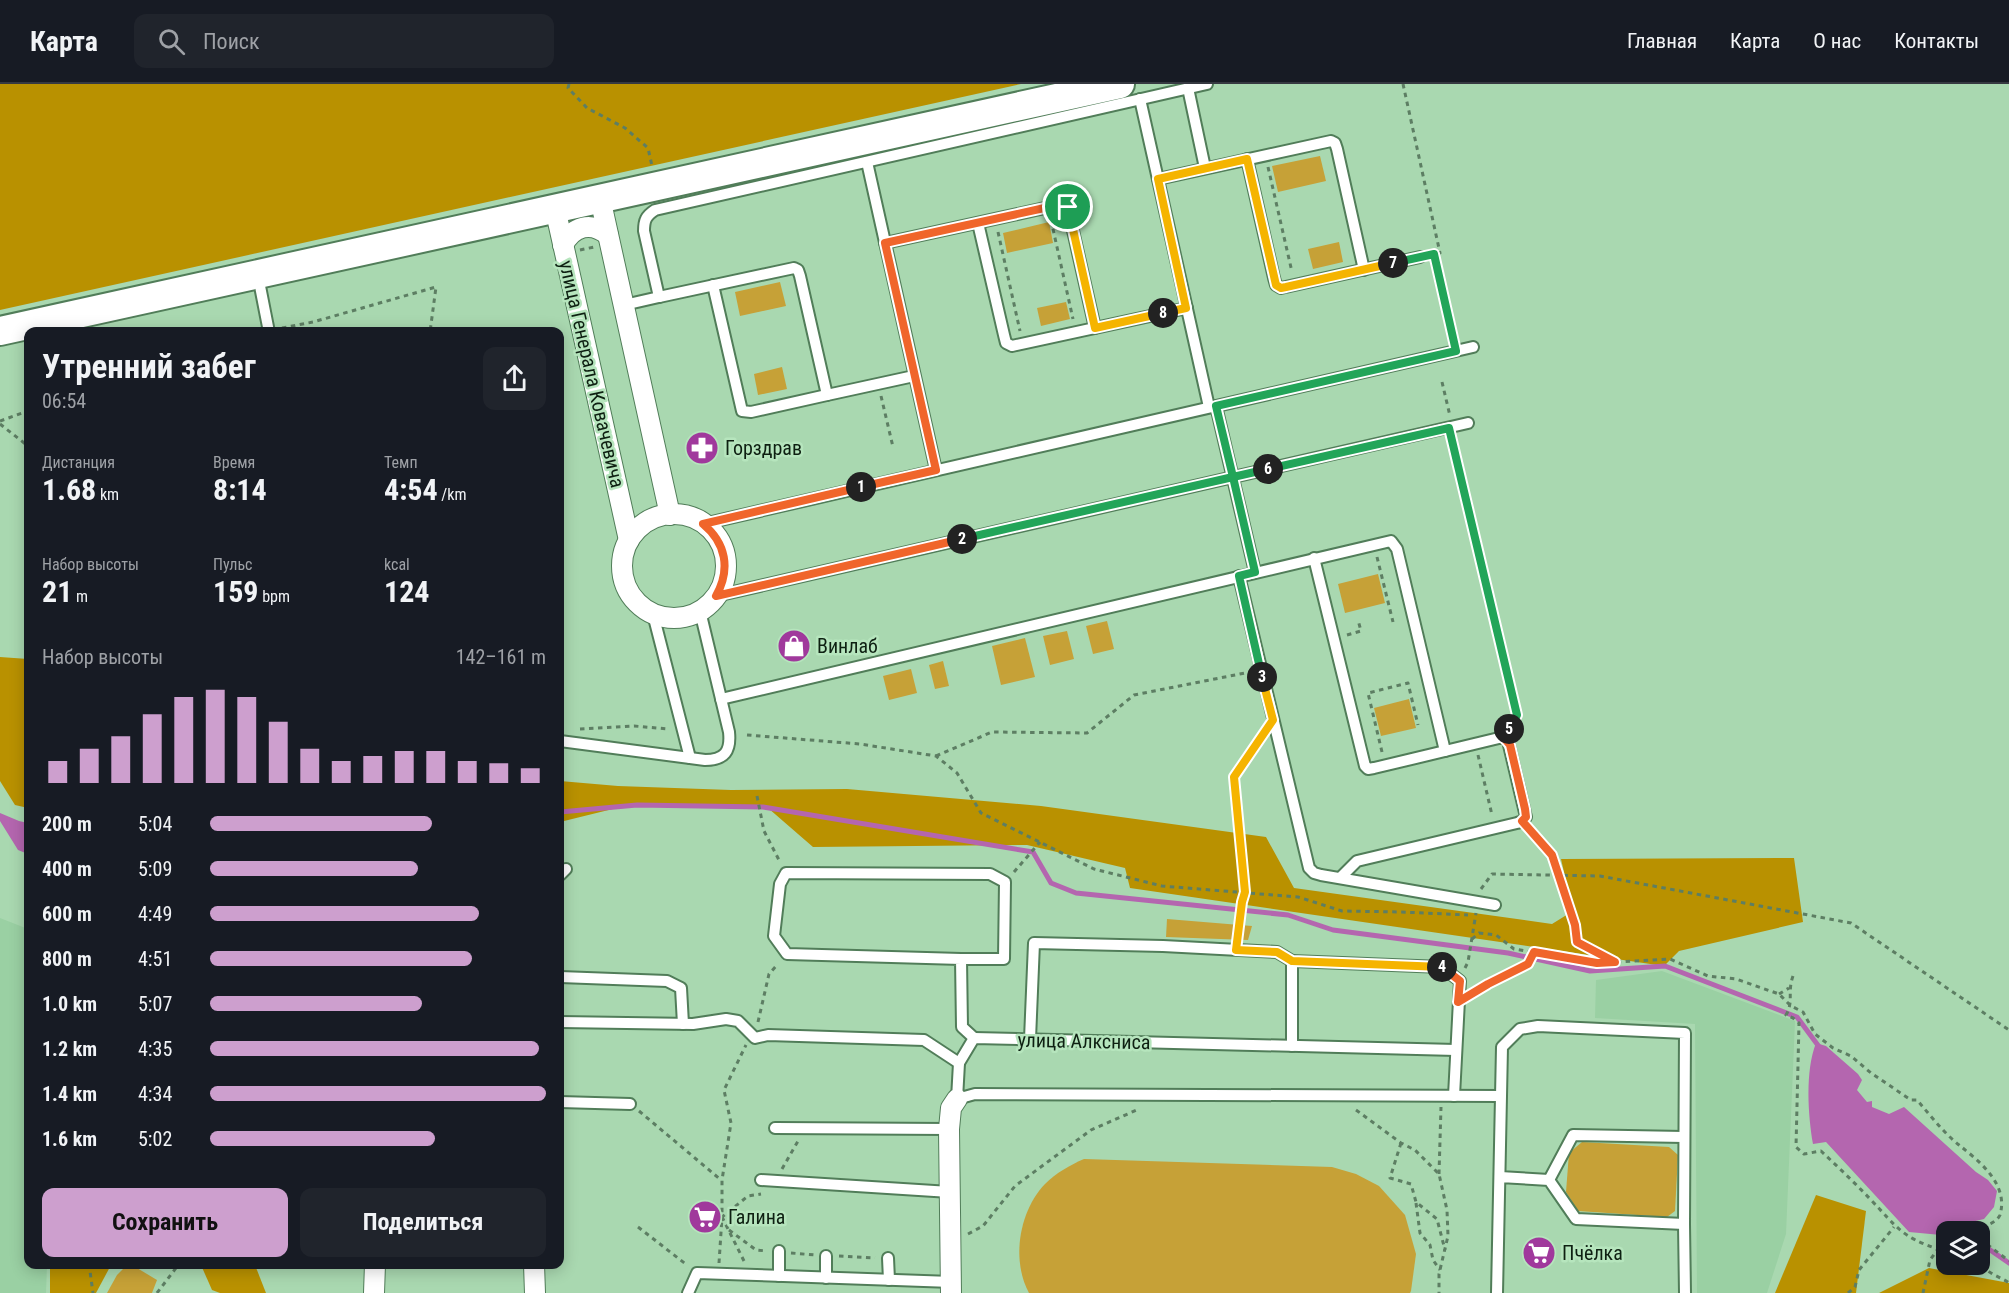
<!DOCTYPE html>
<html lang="ru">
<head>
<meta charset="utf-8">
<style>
  :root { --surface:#171b24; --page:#20242c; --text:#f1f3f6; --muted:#9ea1a6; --line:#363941; --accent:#cd9fce }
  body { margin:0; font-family:"Roboto Condensed",sans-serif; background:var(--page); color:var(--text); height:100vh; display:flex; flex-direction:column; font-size:22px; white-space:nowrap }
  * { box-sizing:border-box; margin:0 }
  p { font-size:20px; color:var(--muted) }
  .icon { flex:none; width:33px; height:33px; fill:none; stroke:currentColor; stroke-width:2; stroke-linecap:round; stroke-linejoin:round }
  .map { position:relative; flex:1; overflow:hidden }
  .sheet { position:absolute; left:24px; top:243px; width:540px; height:942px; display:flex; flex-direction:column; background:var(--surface); border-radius:12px; box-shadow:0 3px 15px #0003 }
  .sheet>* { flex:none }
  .fabs { position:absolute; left:1936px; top:1137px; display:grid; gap:12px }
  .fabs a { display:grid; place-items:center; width:54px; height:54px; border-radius:12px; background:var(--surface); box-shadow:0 3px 15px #0003; font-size:30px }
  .pin { position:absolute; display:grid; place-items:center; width:51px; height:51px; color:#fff; margin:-26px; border:3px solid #fff; border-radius:50%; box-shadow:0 2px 6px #0007 }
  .km { position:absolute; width:30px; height:30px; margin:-15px; border-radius:50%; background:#222; color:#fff; font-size:16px; line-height:30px; text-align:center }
  .round { display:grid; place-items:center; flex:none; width:63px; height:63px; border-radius:12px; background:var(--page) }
  .summary { display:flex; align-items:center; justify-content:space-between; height:102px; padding:0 18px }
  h1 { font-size:33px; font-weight:700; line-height:45px }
  .metrics { display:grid; grid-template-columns:repeat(3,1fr); gap:9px; height:102px; padding:6px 18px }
  .metrics div { display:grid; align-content:center }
  .metrics b { font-size:30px; font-weight:700 }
  .metrics small { font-size:16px; font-weight:400 }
  .metrics p { font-size:16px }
  .chart { height:168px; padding:12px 18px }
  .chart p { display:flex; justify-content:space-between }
  .chart svg { width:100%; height:108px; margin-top:6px; stroke:var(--accent); stroke-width:6 }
  .cta { display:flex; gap:12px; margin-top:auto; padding:12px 18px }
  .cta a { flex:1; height:69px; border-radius:12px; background:var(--accent); color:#111; font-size:24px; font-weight:700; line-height:69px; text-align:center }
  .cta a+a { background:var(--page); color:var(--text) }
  ul { padding:0 18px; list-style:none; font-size:20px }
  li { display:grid; grid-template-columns:96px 72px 1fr; align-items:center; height:45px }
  li i { height:15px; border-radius:8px; background:var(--accent) }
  header { display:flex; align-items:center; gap:36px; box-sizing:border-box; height:84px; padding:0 30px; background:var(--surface); border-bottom:2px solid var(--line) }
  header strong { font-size:28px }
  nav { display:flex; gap:33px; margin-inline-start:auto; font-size:21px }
  .search { width:420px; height:54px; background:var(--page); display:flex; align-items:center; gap:15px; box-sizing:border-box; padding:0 21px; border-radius:12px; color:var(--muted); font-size:22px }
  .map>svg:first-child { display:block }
  .built { fill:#9ad0a3 }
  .green { fill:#c6a137 }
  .forest { fill:#b99100 }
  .water { fill:#b466af }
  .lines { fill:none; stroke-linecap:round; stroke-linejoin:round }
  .stream { stroke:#b466af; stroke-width:5 }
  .lane-casing { stroke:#517d59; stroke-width:14 }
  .street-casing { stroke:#517d59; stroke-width:22 }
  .secondary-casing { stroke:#517d59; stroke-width:32 }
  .path { stroke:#5d7e63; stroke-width:3; stroke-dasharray:4.5 4.5; stroke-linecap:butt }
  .lane { stroke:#fff; stroke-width:10 }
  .street { stroke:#fff; stroke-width:20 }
  .secondary { stroke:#fff; stroke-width:28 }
  .split-1-casing { stroke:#fff; stroke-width:12 }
  .split-2-casing { stroke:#fff; stroke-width:12 }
  .split-3-casing { stroke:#fff; stroke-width:12 }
  .split-4-casing { stroke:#fff; stroke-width:12 }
  .split-5-casing { stroke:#fff; stroke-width:12 }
  .split-6-casing { stroke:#fff; stroke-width:12 }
  .split-7-casing { stroke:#fff; stroke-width:12 }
  .split-8-casing { stroke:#fff; stroke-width:12 }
  .split-9-casing { stroke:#fff; stroke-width:12 }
  .split-1 { stroke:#f0652b; stroke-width:8 }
  .split-2 { stroke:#f0652b; stroke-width:8 }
  .split-3 { stroke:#22a559; stroke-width:8 }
  .split-4 { stroke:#f5b400; stroke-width:8 }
  .split-5 { stroke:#f0652b; stroke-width:8 }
  .split-6 { stroke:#22a559; stroke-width:8 }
  .split-7 { stroke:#22a559; stroke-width:8 }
  .split-8 { stroke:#f5b400; stroke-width:8 }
  .split-9 { stroke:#f5b400; stroke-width:8 }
  .labels { text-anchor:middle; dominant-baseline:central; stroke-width:5; stroke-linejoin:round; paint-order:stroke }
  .street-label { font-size:20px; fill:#0e2012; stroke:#b6e5bd }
  .poi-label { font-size:20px; fill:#0e2012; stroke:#b6e5bd; text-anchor:start }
</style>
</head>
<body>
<header>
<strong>Карта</strong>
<div class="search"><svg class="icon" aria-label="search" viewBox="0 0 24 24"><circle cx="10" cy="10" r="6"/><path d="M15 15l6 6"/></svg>Поиск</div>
<nav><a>Главная</a><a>Карта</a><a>О нас</a><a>Контакты</a></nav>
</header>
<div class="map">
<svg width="2009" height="1209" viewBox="0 0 2009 1209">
  <rect width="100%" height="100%" fill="#a9d8b0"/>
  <g class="built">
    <polygon points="0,834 28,845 28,1180 47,1181 46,1209 0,1209"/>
    <polygon points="1662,887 1795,937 1786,1150 1767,1209 1697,1209 1695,940 1595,934 1596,896"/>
  </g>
  <g class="green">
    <polygon points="1320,72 1326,97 1278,108 1272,82"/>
    <polygon points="1049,138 1053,159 1007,169 1003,149"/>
    <polygon points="1339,158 1343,178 1313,185 1308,165"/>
    <polygon points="780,198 786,222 740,232 735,208"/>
    <polygon points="1066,218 1070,235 1041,242 1037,224"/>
    <polygon points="782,283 787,305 758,311 754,290"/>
    <polygon points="1378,490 1385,519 1345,529 1338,500"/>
    <polygon points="1107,537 1114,565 1093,570 1086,542"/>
    <polygon points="1067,547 1074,575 1050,581 1043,552"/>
    <polygon points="1025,554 1035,593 1001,601 992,562"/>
    <polygon points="943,577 949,602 935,605 929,581"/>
    <polygon points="911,585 917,609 889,616 883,592"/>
    <polygon points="1409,615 1416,644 1381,652 1374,624"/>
    <polygon points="1167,835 1252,842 1248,856 1166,853"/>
    <polygon points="1582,1058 1669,1063 1678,1071 1675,1127 1667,1133 1578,1127 1566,1108 1569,1069"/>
    <path d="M1084 1075 1332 1083 1356 1090 1379 1102 1405 1131 1416 1170 1411 1207 1410 1209H1029C1011 1176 1019 1127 1045 1100 1056 1089 1070 1081 1084 1075Z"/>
    <polygon points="127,1181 132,1181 157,1196 152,1209 107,1209 117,1191"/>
  </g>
  <g class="forest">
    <polygon points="0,0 1021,0 0,226"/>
    <polygon points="0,573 28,575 28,724 15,721 0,697"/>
    <polygon points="560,697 618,702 731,706 847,705 1041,722 1266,753 1294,804 1552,840 1573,827 1561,775 1794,774 1803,838 1679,867 1664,882 1130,804 1125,784 1027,761 813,763 768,724 637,719 560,738"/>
    <polygon points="1816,1111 1866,1127 1856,1209 1775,1209"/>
    <polygon points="50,1181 50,1180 111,1181 96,1209 50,1209"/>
    <polygon points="201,1181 255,1181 266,1209 220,1209 212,1206"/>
    <polygon points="1929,1184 2009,1199 2009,1209 1879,1209"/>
  </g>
  <g class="water">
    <polygon points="0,729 19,737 28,739 28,770 18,766 0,737"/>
    <path d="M1816 959 1826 962 1858 990 1862 996 1857 1006 1867 1018 1872 1017V1023L1889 1030 1904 1023 1976 1088 1988 1096 1997 1107 1994 1123 1984 1135 1954 1142 1941 1151 1909 1148 1826 1058 1813 1060C1808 1031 1805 987 1816 959Z"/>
  </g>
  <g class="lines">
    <g class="stream">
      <polyline points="560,728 637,721 763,723 1033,768 1051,799 1076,809 1288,831 1333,846 1508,869 1590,887 1665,882 1797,933 1820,964"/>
      <polyline points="1950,1137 1963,1148"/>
      <polyline points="1980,1159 2009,1179"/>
    </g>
    <g class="lane-casing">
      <g id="lane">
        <polyline points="1188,4 1205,84"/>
        <polyline points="1140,15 1209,323"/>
        <polyline points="1247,75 1274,194 1276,201 1281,204 1420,173"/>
        <polyline points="867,78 936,386"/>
        <polyline points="1158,95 1331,57 1335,59 1337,65 1364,186"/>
        <polyline points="978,139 1004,251 1006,259 1012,262 1187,224"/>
        <polyline points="885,159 1063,120 1068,123 1069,129 1095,244"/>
        <polyline points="258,192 269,248"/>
        <polyline points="713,201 742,327 751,328 827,311"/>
        <polyline points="659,213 794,184 798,186 800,192 827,311 914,292"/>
        <path d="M624 221 659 213 644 147C644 136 646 132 655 126L1207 0"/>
        <polyline points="1216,322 1255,488"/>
        <polyline points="703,440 1473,263"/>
        <polyline points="1314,474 1365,682 1368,685 1374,684 1445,667"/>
        <polyline points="1239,492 1309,784 1314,789 1321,791 1495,821"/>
        <polyline points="716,512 1468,339"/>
        <polyline points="653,530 690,674"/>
        <polyline points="721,615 1391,457 1397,465 1445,667 1499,654 1504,654 1508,657 1526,733 1523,737 1517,739 1357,777 1340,794"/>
        <path d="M560 657 705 676C725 676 731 667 729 648L700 527"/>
        <polyline points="560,791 566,785"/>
        <polyline points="961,875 1004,875 1005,798 990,790 786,789 780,800 774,852 787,870 961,875 962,943 974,954"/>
        <polyline points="1292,877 1442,883 1460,897 1454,1012"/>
        <polyline points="560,893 667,897 681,904 683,940"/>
        <polyline points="560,938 693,940 726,935 738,937 755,954 768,951 924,956 959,979"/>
        <polyline points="1030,955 1034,859 1163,862 1277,868 1292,877 1292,962"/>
        <polyline points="1456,966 974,954 959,979 957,1015 975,1010 1500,1012"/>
        <polyline points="560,1018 630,1020"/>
        <polyline points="775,1044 949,1045"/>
        <polyline points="761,1096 950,1108"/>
        <polyline points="1549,1096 1573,1051 1684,1053"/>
        <polyline points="1684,1140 1685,1209"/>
        <polyline points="888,1174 889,1196"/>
        <polyline points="779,1192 779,1167"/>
        <polyline points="826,1194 826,1172"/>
        <polyline points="688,1209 697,1189 952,1198"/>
        <polyline points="1497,1209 1502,963 1520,945 1538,942 1685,949 1684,1140 1576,1135 1549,1096 1500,1093"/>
      </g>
    </g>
    <g class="street-casing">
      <g id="street">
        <polyline points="600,114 670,431"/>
        <polyline points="555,124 629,456"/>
        <path d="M563 161C573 142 591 137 608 151"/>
        <circle cx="674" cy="482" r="52"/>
        <polyline points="534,1180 535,1209"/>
        <polyline points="374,1209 375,1180"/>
        <polyline points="951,1209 949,1045 951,1024 957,1015"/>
      </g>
    </g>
    <g class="secondary-casing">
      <polyline id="secondary" points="0,247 1120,0"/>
    </g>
    <g class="path">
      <polyline points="569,0 568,4 587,24 625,44 648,64 652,82"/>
      <polyline points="1403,0 1440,169 1431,171"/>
      <polyline points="1268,83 1292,188"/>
      <polyline points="1051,136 1073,235"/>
      <polyline points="998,148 1020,247"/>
      <polyline points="580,166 594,163"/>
      <polyline points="1434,172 1453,256"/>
      <polyline points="282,244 313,238 436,203 430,248"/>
      <polyline points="1442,298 1450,332"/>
      <polyline points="881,312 893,363"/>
      <polyline points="0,337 28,327"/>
      <polyline points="0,340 28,362"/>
      <polyline points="1452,357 1517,631 1510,644"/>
      <polyline points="1377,473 1393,538"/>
      <polyline points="1347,551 1361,547 1358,536"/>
      <polyline points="580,645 634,642 669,645"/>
      <polyline points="747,651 860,660 936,672 957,689 981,729 1094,785 1162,802 1298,813 1342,827 1401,828 1468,831"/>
      <polyline points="1382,668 1368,609 1408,599 1418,641"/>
      <polyline points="1478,671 1492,731"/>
      <polyline points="936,672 992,648 1087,649 1134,611 1250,588"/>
      <polyline points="757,712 764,747 780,778"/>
      <polyline points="1530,745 1552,771 1575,841 1577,858 1615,878"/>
      <polyline points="1014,788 1040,758"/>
      <polyline points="1481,805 1492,790 1600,792 1851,839 2009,946"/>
      <polyline points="1237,855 1245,808 1234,693 1263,650"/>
      <path d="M1472 855 1479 849 1496 851 1514 865 1597 879 1670 875 1708 892 1736 895 1779 910 1791 922 1803 928 1815 950 1833 964 1851 972 1871 989 1911 1016H1917C1930 1031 1943 1048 1959 1061 1979 1077 2009 1100 2000 1131 1996 1140 1981 1143 1972 1148"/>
      <polyline points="1465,884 1468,878 1476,829"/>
      <path d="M1793 892C1787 909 1794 917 1786 931L1793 934 1799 939 1796 1063 1804 1070 1821 1067C1838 1083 1855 1099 1871 1116 1897 1143 1901 1153 1938 1165L1930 1176 1923 1209"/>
      <polyline points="1473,909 1528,880 1534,868"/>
      <polyline points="1779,910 1789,904"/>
      <polyline points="758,938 769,890 778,880"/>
      <polyline points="1356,1026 1401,1059 1415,1066 1439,1090 1447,1126 1448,1152 1439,1190 1439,1209"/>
      <polyline points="639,1027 721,1096"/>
      <polyline points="1401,1059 1390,1094 1411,1100 1416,1118 1437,1135 1445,1166"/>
      <polyline points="782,1085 798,1057"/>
      <polyline points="1439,1090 1441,1023"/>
      <polyline points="1416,1119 1420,1149 1430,1161 1433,1176 1440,1186"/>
      <polyline points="638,1143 687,1181"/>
      <polyline points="729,1146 756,1166 767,1167"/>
      <polyline points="968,1150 983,1142 1015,1102 1091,1046 1139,1025"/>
      <polyline points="1980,1155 2009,1177"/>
      <polyline points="1938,1165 1947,1163"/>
      <polyline points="791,1169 815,1171"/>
      <polyline points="839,1172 875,1174"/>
      <polyline points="744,1177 722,1133 722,1096 731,1039 724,1006 746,961"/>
      <polyline points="719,1179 722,1133 748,1112 761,1110"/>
      <polyline points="89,1180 93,1209"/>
      <path d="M1973 1180 1980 1185H1986C1993 1192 2001 1193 2009 1199"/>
      <polyline points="157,1209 179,1180"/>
      <polyline points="1848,1209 1855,1203 1859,1186 1894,1143"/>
    </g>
    <use href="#lane" class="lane"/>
    <use href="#street" class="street"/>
    <use href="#secondary" class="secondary"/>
  </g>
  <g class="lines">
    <g class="split-1-casing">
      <polyline id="split-1" points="861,403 936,386 885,159 1058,121 1064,120 1068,123"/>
    </g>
    <g class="split-2-casing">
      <path id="split-2" d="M861 403 703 440C726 459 731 485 716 512L962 455"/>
    </g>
    <g class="split-3-casing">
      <polyline id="split-3" points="962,455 1233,393 1255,488 1239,492 1262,593"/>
    </g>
    <g class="split-4-casing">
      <polyline id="split-4" points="1262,593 1273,636 1234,693 1245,808 1242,818 1236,866 1277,868 1292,877 1442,883"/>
    </g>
    <g class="split-5-casing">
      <polyline id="split-5" points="1442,883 1460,897 1458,918 1488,900 1528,880 1534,868 1597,879 1615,878 1577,858 1575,841 1552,771 1522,737 1526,733 1525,725 1510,661 1504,654 1509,645"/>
    </g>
    <g class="split-6-casing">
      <polyline id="split-6" points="1268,385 1449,344 1517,631 1509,645"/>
    </g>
    <g class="split-7-casing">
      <polyline id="split-7" points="1268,385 1233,393 1216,322 1456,267 1434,170 1393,179"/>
    </g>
    <g class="split-8-casing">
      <polyline id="split-8" points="1163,229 1186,224 1158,95 1247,75 1276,201 1281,204 1286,203 1393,179"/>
    </g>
    <g class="split-9-casing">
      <polyline id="split-9" points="1068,123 1095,244 1163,229"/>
    </g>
    <use href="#split-1" class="split-1"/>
    <use href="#split-2" class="split-2"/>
    <use href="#split-3" class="split-3"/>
    <use href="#split-4" class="split-4"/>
    <use href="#split-5" class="split-5"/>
    <use href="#split-6" class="split-6"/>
    <use href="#split-7" class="split-7"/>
    <use href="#split-8" class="split-8"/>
    <use href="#split-9" class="split-9"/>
  </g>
  <defs>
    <g id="pharmacy-disc" transform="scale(1.725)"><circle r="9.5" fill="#a0399c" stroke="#b6e5bd"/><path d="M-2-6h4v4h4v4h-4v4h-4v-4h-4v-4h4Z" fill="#fff"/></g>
    <g id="shop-disc" transform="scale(1.725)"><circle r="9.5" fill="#a0399c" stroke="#b6e5bd"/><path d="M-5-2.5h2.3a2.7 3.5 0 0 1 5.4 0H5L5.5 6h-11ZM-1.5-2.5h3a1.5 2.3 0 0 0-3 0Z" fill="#fff"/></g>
    <g id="supermarket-disc" transform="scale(1.725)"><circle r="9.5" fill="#a0399c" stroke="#b6e5bd"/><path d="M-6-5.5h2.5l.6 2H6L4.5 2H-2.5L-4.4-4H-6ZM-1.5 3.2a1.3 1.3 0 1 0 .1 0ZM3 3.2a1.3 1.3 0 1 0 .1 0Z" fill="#fff"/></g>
  </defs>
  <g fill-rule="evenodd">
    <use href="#pharmacy-disc" x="702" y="364"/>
    <use href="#shop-disc" x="794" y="562"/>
    <use href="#supermarket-disc" x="705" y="1133"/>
    <use href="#supermarket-disc" x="1539" y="1169"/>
  </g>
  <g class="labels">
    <g class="street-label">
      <text transform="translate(592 290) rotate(77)">улица Генерала Ковачевича</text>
      <text transform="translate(1084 957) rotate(1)">улица Алксниса</text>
    </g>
    <g class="poi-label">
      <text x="725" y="364">Горздрав</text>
      <text x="817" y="562">Винлаб</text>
      <text x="728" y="1133">Галина</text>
      <text x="1562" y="1169">Пчёлка</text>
    </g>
  </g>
</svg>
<div class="fabs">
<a><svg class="icon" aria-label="layers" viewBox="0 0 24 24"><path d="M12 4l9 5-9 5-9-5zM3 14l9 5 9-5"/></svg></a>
</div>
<div class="pin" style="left:1068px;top:123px;background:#1e9e55"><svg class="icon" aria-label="arrive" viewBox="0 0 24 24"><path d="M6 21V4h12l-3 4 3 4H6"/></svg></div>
<b class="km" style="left:861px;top:403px">1</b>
<b class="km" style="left:962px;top:455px">2</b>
<b class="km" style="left:1262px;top:593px">3</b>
<b class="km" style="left:1442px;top:883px">4</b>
<b class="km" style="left:1509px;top:645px">5</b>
<b class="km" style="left:1268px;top:385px">6</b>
<b class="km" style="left:1393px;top:179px">7</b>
<b class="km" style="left:1163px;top:229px">8</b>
<section class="sheet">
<div class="summary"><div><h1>Утренний забег</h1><p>06:54</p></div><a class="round"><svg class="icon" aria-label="share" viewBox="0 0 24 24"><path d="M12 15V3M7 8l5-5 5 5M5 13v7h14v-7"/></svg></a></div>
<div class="metrics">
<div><p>Дистанция</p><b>1.68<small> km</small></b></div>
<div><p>Время</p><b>8:14</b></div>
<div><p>Темп</p><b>4:54<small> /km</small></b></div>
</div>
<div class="metrics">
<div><p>Набор высоты</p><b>21<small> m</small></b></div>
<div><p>Пульс</p><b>159<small> bpm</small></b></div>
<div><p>kcal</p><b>124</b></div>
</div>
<div class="chart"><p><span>Набор высоты</span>142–161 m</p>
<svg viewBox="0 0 160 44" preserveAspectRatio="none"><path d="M5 44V35M15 44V30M25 44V25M35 44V16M45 44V9M55 44V6M65 44V9M75 44V19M85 44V30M95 44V35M105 44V33M115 44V31M125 44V31M135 44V35M145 44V36M155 44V38"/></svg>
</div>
<ul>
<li><b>200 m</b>5:04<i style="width:66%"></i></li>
<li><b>400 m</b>5:09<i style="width:62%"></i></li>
<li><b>600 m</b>4:49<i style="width:80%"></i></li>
<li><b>800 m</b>4:51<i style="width:78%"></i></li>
<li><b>1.0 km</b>5:07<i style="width:63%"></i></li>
<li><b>1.2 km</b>4:35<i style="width:98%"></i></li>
<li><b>1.4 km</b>4:34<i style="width:100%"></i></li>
<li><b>1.6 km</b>5:02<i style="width:67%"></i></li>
</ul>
<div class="cta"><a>Сохранить</a><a>Поделиться</a></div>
</section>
</div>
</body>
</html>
